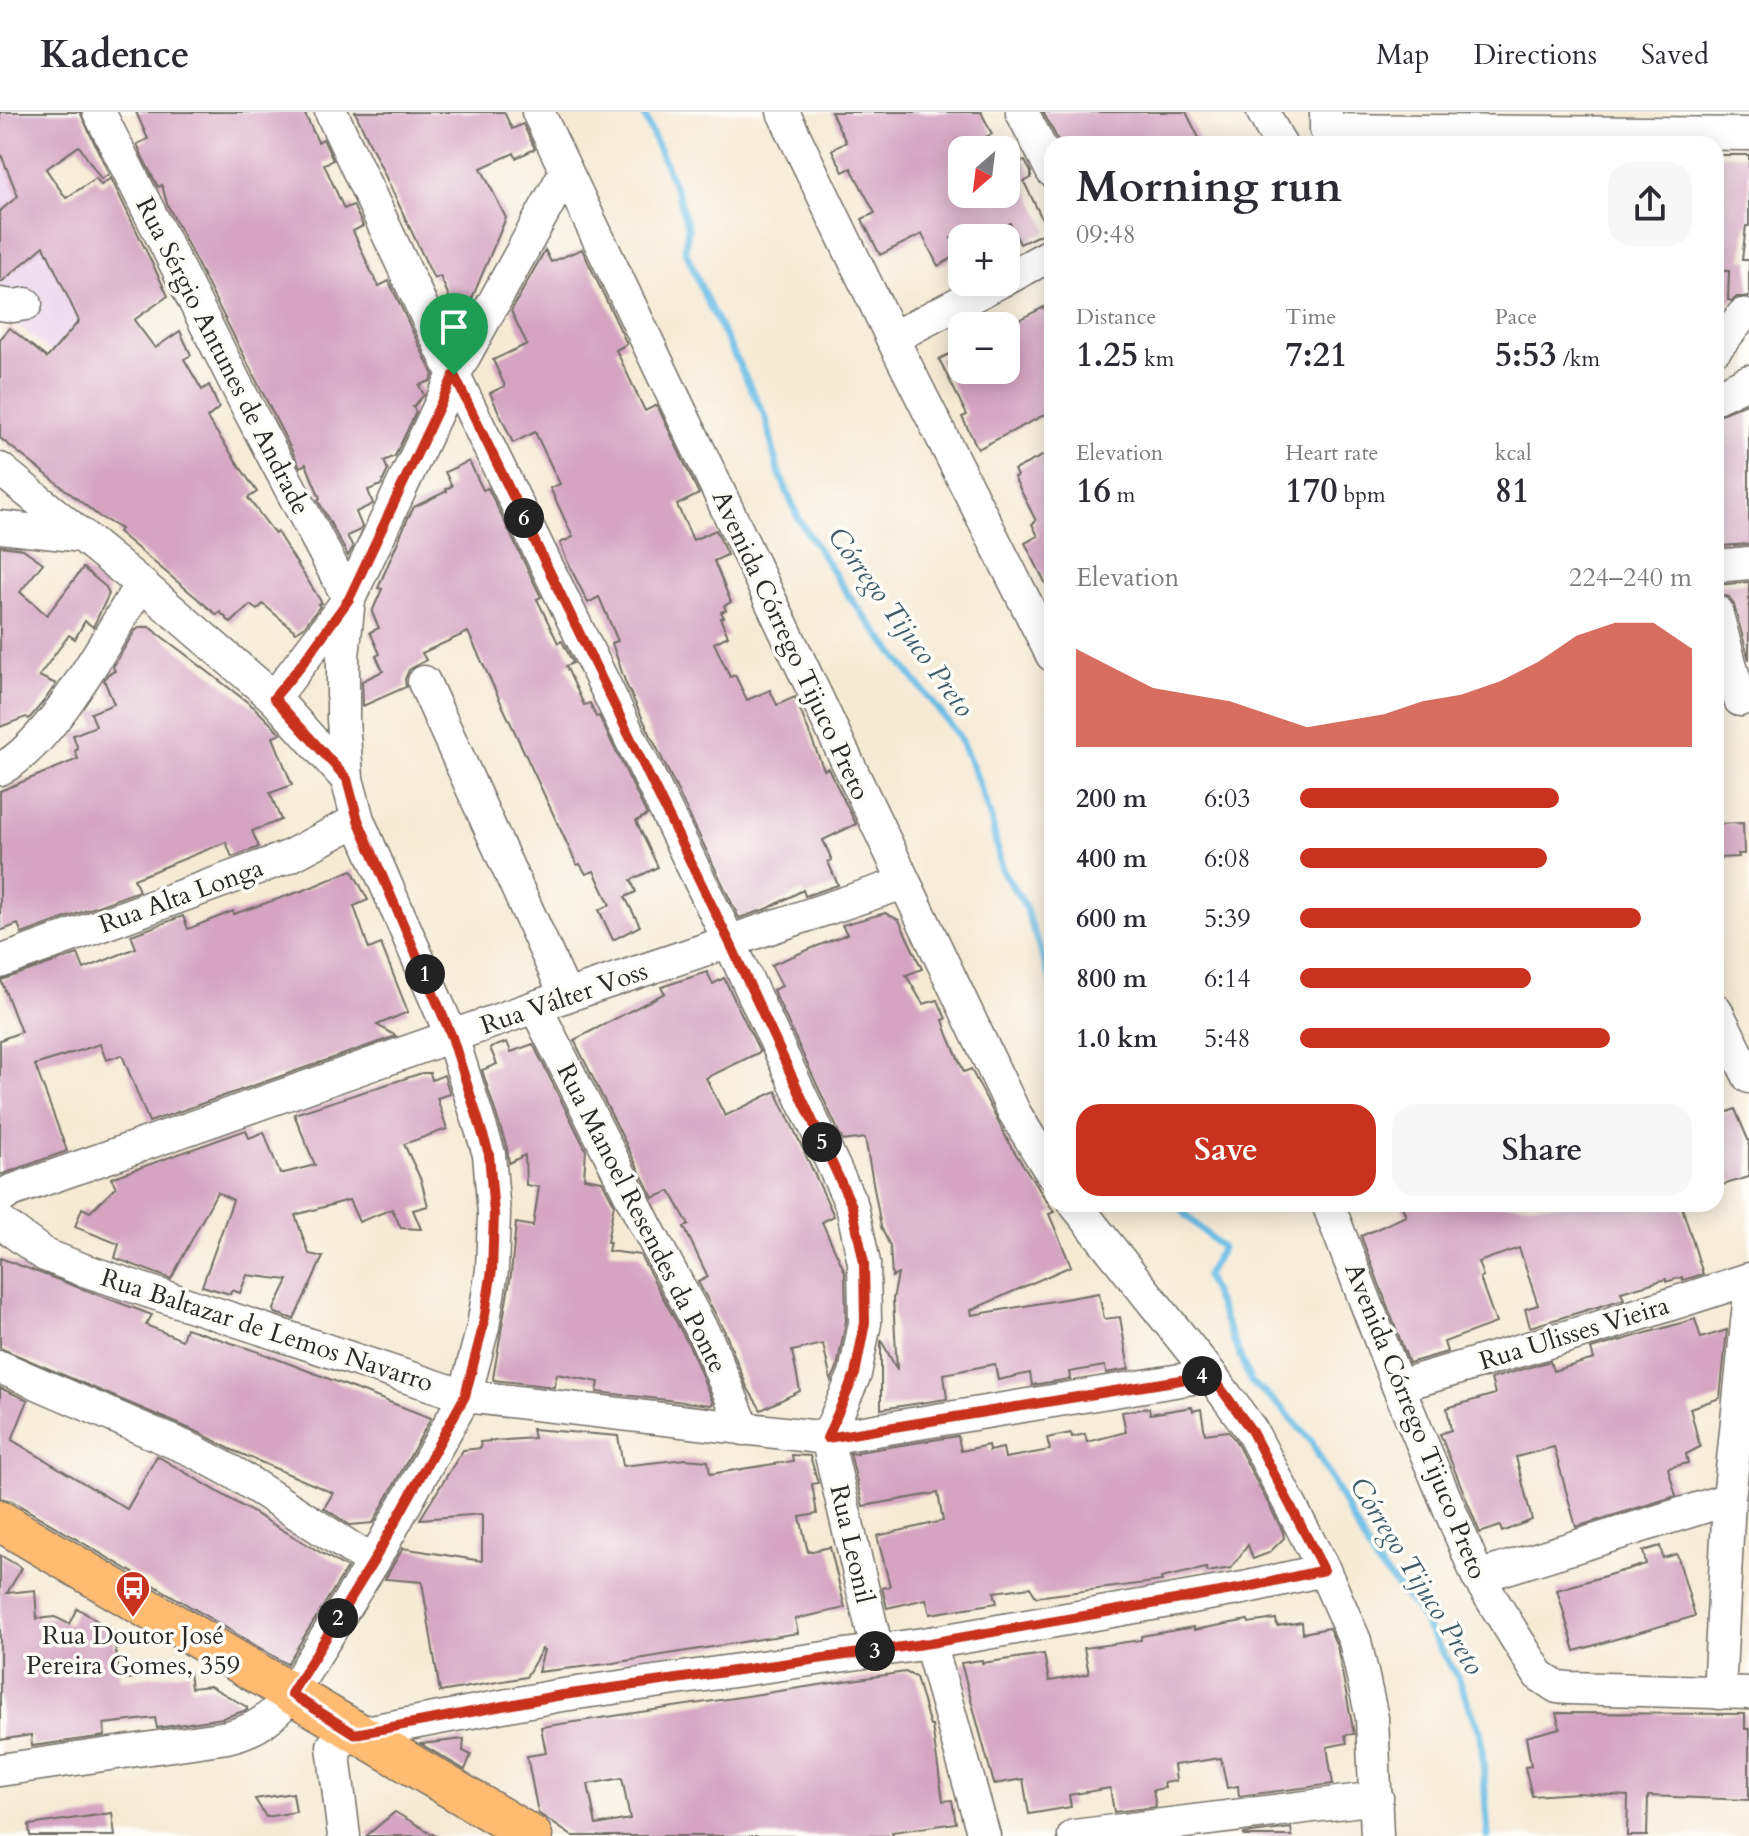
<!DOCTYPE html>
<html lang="en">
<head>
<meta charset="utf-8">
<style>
  :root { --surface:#fff; --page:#f7f7f7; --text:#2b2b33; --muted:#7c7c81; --line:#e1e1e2; --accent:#c8321e }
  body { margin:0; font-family:Cardo,serif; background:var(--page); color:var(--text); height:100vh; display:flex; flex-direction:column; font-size:30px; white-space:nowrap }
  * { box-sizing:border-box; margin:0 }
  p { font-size:26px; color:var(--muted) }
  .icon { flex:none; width:44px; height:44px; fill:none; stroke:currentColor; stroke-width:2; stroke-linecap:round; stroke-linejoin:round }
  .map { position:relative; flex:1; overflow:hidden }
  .drawer { position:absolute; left:1044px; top:24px; width:680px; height:1076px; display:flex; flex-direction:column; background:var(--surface); border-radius:24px; box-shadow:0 4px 20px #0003 }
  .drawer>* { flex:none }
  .needle { width:52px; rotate:208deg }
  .fabs { position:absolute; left:948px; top:24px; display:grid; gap:16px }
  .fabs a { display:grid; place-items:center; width:72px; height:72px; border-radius:16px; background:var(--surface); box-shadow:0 4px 20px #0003; font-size:40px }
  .pin { position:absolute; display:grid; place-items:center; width:68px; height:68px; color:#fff; margin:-82px -34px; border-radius:50% 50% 50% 0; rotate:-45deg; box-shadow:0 0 8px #0007 }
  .pin .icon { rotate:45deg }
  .km { position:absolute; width:40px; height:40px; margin:-20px; border-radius:50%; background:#222; color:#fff; font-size:22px; line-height:40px; text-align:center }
  .round { display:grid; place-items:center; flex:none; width:84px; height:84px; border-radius:24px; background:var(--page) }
  .head { display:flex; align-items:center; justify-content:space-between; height:136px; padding:0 32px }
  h1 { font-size:44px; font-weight:700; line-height:60px }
  .stats { display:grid; grid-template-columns:repeat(3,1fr); gap:12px; height:136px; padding:8px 32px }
  .stats div { display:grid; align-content:center }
  .stats b { font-size:34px; font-weight:700 }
  .stats small { font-size:22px; font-weight:400 }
  .stats p { font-size:22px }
  .chart { height:224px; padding:16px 32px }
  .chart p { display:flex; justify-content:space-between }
  .chart svg { width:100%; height:144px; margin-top:8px; fill:var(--accent); opacity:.7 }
  .action { display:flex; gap:16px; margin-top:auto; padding:16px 32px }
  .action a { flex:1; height:92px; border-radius:24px; background:var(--accent); color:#fff; font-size:32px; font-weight:700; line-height:92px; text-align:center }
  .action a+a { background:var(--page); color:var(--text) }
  ul { padding:0 32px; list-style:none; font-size:26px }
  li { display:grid; grid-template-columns:128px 96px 1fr; align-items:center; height:60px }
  li i { height:20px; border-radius:10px; background:var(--accent) }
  header { display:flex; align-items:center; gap:48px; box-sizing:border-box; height:112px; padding:0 40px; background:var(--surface); border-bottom:2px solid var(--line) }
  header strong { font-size:38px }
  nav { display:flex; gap:44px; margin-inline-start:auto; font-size:28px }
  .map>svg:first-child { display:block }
  .built { fill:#ead1ec }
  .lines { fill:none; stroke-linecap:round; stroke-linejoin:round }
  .stream { stroke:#6abde6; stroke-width:7 }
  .building { fill:#d4a4c1; fill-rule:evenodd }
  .minor-casing { stroke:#726e66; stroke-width:35 }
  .major-casing { stroke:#726e66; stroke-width:43 }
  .minor { stroke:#fff; stroke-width:32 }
  .major { stroke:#febb71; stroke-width:40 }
  .route-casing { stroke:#fff; stroke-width:16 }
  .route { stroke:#c8321e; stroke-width:10 }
  .labels { text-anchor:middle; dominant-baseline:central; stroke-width:7; stroke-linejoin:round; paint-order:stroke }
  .street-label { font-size:26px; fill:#2b2b2b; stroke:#fdfcf7 }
  .poi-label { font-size:26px; fill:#2b2b2b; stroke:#fdfcf7 }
  .water-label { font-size:28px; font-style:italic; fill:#415e6c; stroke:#fdfcf7 }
</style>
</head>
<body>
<header>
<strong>Kadence</strong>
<nav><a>Map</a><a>Directions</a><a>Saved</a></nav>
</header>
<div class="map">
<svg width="1749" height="1724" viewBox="0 0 1749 1724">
  <rect width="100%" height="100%" fill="#fdfcf7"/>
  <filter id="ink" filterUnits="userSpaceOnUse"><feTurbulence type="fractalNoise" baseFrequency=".0125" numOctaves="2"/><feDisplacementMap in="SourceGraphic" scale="16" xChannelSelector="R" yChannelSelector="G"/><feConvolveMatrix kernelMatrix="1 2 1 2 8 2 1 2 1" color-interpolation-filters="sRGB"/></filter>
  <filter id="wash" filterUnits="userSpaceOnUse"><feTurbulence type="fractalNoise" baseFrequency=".006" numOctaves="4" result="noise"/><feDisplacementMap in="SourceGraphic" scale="32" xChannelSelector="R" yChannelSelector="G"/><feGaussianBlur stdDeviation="1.8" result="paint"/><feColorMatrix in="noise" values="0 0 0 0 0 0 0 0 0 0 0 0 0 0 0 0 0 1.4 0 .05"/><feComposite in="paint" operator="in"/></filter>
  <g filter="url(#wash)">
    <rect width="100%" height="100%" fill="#f6ead5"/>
    <polygon class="built" points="0,24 85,215 55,244 0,198"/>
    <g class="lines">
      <g class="stream">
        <polyline points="643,0 677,80 688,116 685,137 706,187 766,306 777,355 798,406 851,487 958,623 976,663 991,707 1002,758 1024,792 1052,871"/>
        <polyline points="1179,1092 1187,1104 1222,1136 1206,1164 1251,1270 1281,1295 1311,1329 1374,1448 1414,1494 1457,1564 1481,1622 1488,1724"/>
      </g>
    </g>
    <g id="blocks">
      <g class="building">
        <polygon points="0,0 80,0 109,62 101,67 79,34 46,57 66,86 96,66 101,73 111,66 168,184 134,208 155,236 180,219 191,243 184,247 202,278 209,273 219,296 207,306 257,380 248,386 275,422 277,420 322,491 318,492 320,494 304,515 296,520 263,492 257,498 250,493 231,511 220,500 217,503 118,420 121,417 100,405 0,326 0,227 10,216 47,246 79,209 44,134 0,171 0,99 18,84 0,40"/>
        <polygon points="136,0 304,0 318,30 323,27 333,48 324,52 344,97 353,93 363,114 353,119 373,164 379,174 389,169 433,263 430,269 419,273 424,283 413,295 416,300 395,344 384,349 388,358 381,373 368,378 373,392 356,400 362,415 360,418 347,424 353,435 348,444 318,388 320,386 306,352 300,355 167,92 162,73 158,75 143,46 137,32 148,27"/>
        <polygon points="355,0 504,0 512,17 523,12 535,37 516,46 514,41 481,56 506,106 465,203 457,186 451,189 440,164 434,167"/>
        <polygon points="831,0 981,0 992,22 962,37 962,82 1006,82 1006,33 1015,51 1025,49 1031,60 1031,66 1024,70 1048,119 1020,132 1010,111 981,126 951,126 960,142 938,154 922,122 880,143 862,107 875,101 851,56 843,60 832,38 846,30"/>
        <polygon points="1043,0 1186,0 1202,32 1060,32"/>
        <polygon points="1716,43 1749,43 1749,114 1746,114 1742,148 1749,148 1749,185 1737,185 1732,189 1728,188 1729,159 1716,159"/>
        <polygon points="582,137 627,232 616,238 645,299 657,293 699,382 677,393 693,428 716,418 727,443 714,449 731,490 724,494 726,498 721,500 724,505 720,506 728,524 714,531 730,565 735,563 747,588 770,578 777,593 795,585 824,658 828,656 856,712 823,728 832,748 828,750 838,773 805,784 803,778 769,796 739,806 626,572 612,531 618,529 599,485 588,491 568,451 560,431 573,425 550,376 560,372 535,320 513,331 490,281 505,274 493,248 527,232 511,199 545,138 551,150"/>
        <polygon points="1044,195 1052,210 1052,299 978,337 962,305 967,303 939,247 962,236 962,258 1006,258 1006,214"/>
        <polygon points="1749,290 1749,432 1721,434 1721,429 1716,428 1716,304"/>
        <polygon points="1052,339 1052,484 1025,431 1038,424 1032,412 1036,409 1014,365 1017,364 1014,358"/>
        <polygon points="469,349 483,378 488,376 541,485 537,487 558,531 562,529 573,551 566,554 584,593 590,591 596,605 599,604 647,703 636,709 658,755 631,768 636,780 625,785 640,814 613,828 599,798 610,793 594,759 586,762 580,752 577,753 468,520 422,541 426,548 409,558 405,567 406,575 363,594 362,569 383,559 376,544 380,542 370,520 379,516 372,500 382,477 378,476 407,408 414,395 447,379 446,377 452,374 445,360"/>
        <polygon points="0,434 23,437 43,451 20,480 47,503 83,456 106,475 109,482 93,515 85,509 75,527 69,523 39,564 56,572 44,589 29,607 26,605 0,615"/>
        <polygon points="1749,470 1749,548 1734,493 1729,485 1716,481 1716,473"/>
        <polygon points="140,515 149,515 181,539 255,596 281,622 273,625 292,673 270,681 281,708 252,719 259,735 232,745 226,730 134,767 139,779 22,822 18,812 0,819 0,679 78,647 75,639 78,637 73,623 96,614 91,601 114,592 104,568 108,562 115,559 113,555 134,520"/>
        <polygon points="1743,711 1744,742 1738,742 1739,745 1716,746 1716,712"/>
        <polygon points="352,758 368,788 354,794 369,837 381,832 408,900 377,913 396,924 149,1010 122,943 106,948 100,932 35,953 67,1039 0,1063 0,928 21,920 1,868 78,842 84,857 136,836 131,823 183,804 188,817 233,799 234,802 307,777"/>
        <polygon points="885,801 899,808 922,857 906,863 923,892 938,888 946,907 943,908 948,923 964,960 971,957 1010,1033 1054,1100 1049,1102 1071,1154 971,1198 972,1203 1099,1181 1104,1207 1120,1205 1129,1257 1106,1261 1105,1254 1069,1260 1070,1267 1032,1273 1030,1261 998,1268 995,1252 944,1262 947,1287 881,1297 881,1228 897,1258 893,1187 898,1162 892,1165 890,1134 881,1115 865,1026 843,1029 773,878 782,874 771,853 847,822 842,813"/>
        <polygon points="707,860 713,872 724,866 760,940 706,966 725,1004 776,979 834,1104 822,1110 845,1160 846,1209 837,1256 831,1269 823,1232 792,1239 800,1279 761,1298 747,1275 725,1220 698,1170 708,1165 684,1115 689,1113 670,1079 653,1086 574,928 665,881 661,875"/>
        <polygon points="507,930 511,940 533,932 586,1038 584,1066 602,1069 614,1092 607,1130 610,1130 608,1139 640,1143 691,1237 713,1291 711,1293 597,1280 599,1270 557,1262 554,1275 494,1268 493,1266 511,1162 516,1111 533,1114 539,1075 526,1073 525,1043 509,1051 507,1036 482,958 497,952 490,936"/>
        <polygon points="422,961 430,961 432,968 444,963 450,982 437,986 447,1017 404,1032 421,1068 428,1094 413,1098 421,1117 401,1116 392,1097 359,1110 349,1088 295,1103 309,1142 323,1145 294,1207 275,1201 274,1197 288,1168 247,1163 240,1181 232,1178 230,1182 202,1174 233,1088 217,1080 171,1167 115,1146 119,1132 75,1115 82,1096 90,1100 116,1075 111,1066 246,1018 249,1026 264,1020 280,1062 315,1053 294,1002"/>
        <polygon points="1735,997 1749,1030 1749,1065 1716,1075 1716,1005"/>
        <polygon points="1401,1092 1681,1092 1703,1162 1683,1168 1682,1165 1666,1170 1666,1167 1621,1180 1624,1187 1530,1215 1525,1197 1538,1193 1519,1136 1478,1150 1483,1164 1480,1166 1496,1211 1444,1230 1447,1240 1409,1251 1361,1124 1406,1104"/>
        <polygon points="0,1146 152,1203 146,1213 182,1228 186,1216 259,1240 431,1306 373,1411 350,1413 324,1396 333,1381 230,1337 202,1322 0,1236"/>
        <polygon points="1695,1207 1701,1226 1727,1218 1720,1286 1690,1296 1700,1335 1686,1342 1688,1351 1668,1356 1676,1384 1576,1415 1554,1335 1516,1345 1532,1408 1502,1420 1500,1414 1480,1421 1440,1322 1451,1318 1447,1296 1495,1282 1491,1267 1550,1249 1553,1259 1594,1247 1591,1237"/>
        <polygon points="0,1276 28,1288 12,1328 127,1397 157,1344 347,1456 287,1552 12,1389 0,1386"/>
        <polygon points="1192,1295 1193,1299 1201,1297 1205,1322 1228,1319 1235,1328 1283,1420 1284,1426 1269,1441 1253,1447 1248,1433 1231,1456 1207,1460 1206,1456 1161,1466 1162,1469 1036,1485 1030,1475 994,1480 997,1491 930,1502 926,1487 887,1496 882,1476 890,1474 877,1424 943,1409 938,1381 863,1394 850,1341 858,1342 858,1340 958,1324 961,1339 988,1333 989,1339 1003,1336 1005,1346 1050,1338 1047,1326 1071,1321 1072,1325 1085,1322 1087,1330 1126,1320 1122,1300 1149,1296 1150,1302"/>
        <polygon points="532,1317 618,1324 623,1354 685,1347 708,1349 710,1362 793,1349 792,1343 810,1344 818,1371 812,1372 817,1402 800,1405 808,1440 830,1435 845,1496 795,1507 798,1521 607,1552 538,1560 544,1538 542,1537 526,1565 440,1580 422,1470 385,1467 403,1436 482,1449 482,1402 420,1407 463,1338 481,1336 480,1330 534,1326"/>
        <polygon points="1660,1434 1663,1446 1677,1442 1695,1504 1575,1539 1557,1478 1646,1452 1643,1439"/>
        <polygon points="0,1443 22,1456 7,1481 35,1478 37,1507 55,1505 69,1512 77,1496 113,1519 120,1568 189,1560 191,1576 210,1574 247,1595 247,1598 223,1606 157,1616 155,1606 104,1612 105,1624 32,1634 31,1623 0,1628"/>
        <polygon points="1276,1507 1277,1514 1302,1510 1303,1521 1329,1516 1337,1534 1354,1622 1345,1623 1347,1631 1327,1635 1333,1672 1239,1684 1238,1674 1227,1676 1221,1646 1174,1653 1176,1669 1164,1671 1165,1676 1153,1678 1156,1695 1114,1700 1110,1676 1069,1683 1071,1695 1029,1702 1023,1667 994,1672 961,1551 982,1548 982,1551 1044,1542 1049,1569 1089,1562 1084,1536 1141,1528 1141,1524 1194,1515 1194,1518 1248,1508 1249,1511"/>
        <path d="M905 1560 916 1565 930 1614H932L943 1689 952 1688 956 1711 892 1720 893 1724H572L538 1701 527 1644 546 1641 541 1615ZM622 1666 630 1707 596 1713 588 1672Z"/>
        <polygon points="1556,1601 1745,1602 1745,1617 1749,1617 1749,1688 1648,1684 1647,1724 1627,1724 1628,1684 1577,1681 1532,1684 1525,1655 1531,1654 1526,1625 1560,1616"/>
        <polygon points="464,1627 463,1639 471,1643 465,1658 421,1632"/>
        <polygon points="293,1681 296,1700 266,1705 255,1687"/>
        <polygon points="395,1700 436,1724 366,1724"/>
        <polygon points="112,1701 115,1724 30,1724 29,1713"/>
        <polygon points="1291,1716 1292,1724 1244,1724 1244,1722"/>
      </g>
    </g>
  </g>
  <g filter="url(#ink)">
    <use href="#blocks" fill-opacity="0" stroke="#726e66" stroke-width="2"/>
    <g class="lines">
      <g class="minor-casing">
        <g id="minor">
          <polyline points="99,0 250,300 349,487 343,544 343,607 347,667"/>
          <polyline points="331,0 454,263 730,831 852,1094 864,1151 865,1211 855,1262 827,1326 877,1538"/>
          <polyline points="538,0 1014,1000 1052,1062"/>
          <polyline points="783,0 892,226 1052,543"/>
          <polyline points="1022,0 1052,59"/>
          <polyline points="1263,0 1280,32"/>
          <polyline points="1326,0 1326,18 1749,22"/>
          <polyline points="1006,167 1052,142"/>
          <polyline points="0,192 13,194 26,192"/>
          <polyline points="892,226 999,170"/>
          <polyline points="1716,236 1743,203"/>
          <polyline points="1716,285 1749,269"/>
          <path d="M0 357 141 472 274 586 347 667 358 708 452 925 489 1042 494 1102 492 1158 483 1215 465 1284 373 1450 291 1582C272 1606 257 1618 227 1625L0 1658"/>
          <polyline points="0,415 83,424"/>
          <polyline points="1716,454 1749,451"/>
          <polyline points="1716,499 1740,588"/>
          <polyline points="424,570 566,884"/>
          <polyline points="274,586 349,487 454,263 566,59"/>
          <path d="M0 657C51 633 110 521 141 472"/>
          <polyline points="0,850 288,745 358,708"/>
          <polyline points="536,896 645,1112 708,1229 744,1317"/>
          <polyline points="1716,898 1749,965"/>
          <polyline points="0,1086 11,1079 566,884 904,771"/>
          <polyline points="1075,1092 1211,1263 1251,1318 1324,1458 1355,1529 1372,1606 1377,1724"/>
          <polyline points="1328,1092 1398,1274 1478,1465 1539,1563 1557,1575 1569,1576 1749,1581"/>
          <polyline points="0,1110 45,1143 81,1157 465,1284 827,1326 1211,1263"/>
          <polyline points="0,1255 194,1339 236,1362 373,1450"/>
          <polyline points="1398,1274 1603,1214 1749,1167"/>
          <polyline points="1478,1465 1729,1387"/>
          <polyline points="930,1531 984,1724"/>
          <polyline points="1719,1581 1729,1387 1749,1191"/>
          <polyline points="344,1724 333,1634 355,1622 556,1584 930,1531 1243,1476 1324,1458"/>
          <polyline points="1074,1724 1377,1686"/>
        </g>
      </g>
      <g class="major-casing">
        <polyline id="major" points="0,1409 532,1724"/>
      </g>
      <use href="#minor" class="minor"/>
      <use href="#major" class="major"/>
    </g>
  </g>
  <g class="lines" filter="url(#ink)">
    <g class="route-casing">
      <polygon id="route" points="454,263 730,831 852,1094 864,1151 865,1211 855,1262 827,1326 1211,1263 1251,1318 1324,1458 1243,1476 930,1531 556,1584 355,1622 291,1582 373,1450 465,1284 483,1215 492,1158 494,1102 489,1042 452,925 358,708 347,667 274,586 302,552 349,487"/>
    </g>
    <use href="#route" class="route"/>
  </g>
  <defs>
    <g id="bus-pin" transform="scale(1.8)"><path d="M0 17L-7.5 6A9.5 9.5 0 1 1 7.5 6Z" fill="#c8321e" stroke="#fdfcf7"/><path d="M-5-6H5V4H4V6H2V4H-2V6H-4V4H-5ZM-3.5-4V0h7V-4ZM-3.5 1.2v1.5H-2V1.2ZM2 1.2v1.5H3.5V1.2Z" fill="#fff"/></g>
  </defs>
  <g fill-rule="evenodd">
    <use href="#bus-pin" x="133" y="1476"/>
  </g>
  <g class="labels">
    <g class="street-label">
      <text transform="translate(223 244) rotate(63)">Rua Sérgio Antunes de Andrade</text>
      <text transform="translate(791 533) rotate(65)">Avenida Córrego Tijuco Preto</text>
      <text transform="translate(181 784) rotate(-20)">Rua Alta Longa</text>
      <text transform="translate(564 886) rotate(-19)">Rua Válter Voss</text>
      <text transform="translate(642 1106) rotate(63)">Rua Manoel Resendes da Ponte</text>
      <text transform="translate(267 1218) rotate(18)">Rua Baltazar de Lemos Navarro</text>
      <text transform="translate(1574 1221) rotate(-17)">Rua Ulisses Vieira</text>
      <text transform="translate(1416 1309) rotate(68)">Avenida Córrego Tijuco Preto</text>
      <text transform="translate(852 1432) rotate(77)">Rua Leonil</text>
    </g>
    <g class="poi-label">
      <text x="133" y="1523">Rua Doutor José<tspan x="133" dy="30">Pereira Gomes, 359</tspan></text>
    </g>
    <g class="water-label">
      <text transform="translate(901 510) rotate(54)">Córrego Tijuco Preto</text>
      <text transform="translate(1417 1464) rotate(58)">Córrego Tijuco Preto</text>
    </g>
  </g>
</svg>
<div class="fabs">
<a><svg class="needle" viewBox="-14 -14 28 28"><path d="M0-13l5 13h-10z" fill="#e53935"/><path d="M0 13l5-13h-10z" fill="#7c7c81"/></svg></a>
<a>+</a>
<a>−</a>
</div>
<div class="pin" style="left:454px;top:263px;background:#1e9e55"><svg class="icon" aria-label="arrive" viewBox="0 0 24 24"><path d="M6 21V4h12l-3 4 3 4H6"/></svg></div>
<b class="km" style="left:425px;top:862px">1</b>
<b class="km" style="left:338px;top:1506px">2</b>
<b class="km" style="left:875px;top:1539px">3</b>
<b class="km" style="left:1202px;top:1264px">4</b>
<b class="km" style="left:822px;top:1030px">5</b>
<b class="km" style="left:524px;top:406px">6</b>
<section class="drawer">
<div class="head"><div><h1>Morning run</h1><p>09:48</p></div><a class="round"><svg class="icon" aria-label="share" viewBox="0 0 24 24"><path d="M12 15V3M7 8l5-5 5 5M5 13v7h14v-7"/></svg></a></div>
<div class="stats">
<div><p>Distance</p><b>1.25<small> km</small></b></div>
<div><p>Time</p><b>7:21</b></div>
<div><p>Pace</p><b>5:53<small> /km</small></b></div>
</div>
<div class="stats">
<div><p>Elevation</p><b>16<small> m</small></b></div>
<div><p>Heart rate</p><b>170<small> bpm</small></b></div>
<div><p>kcal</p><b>81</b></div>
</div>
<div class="chart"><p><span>Elevation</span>224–240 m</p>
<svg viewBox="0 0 160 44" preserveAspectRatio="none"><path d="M0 44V14L10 20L20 26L30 28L40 30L50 34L60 38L70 36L80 34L90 30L100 28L110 24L120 18L130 10L140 6L150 6L160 14V44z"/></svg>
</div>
<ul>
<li><b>200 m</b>6:03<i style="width:66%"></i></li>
<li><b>400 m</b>6:08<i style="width:63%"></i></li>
<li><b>600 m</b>5:39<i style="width:87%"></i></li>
<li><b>800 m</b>6:14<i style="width:59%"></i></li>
<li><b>1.0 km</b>5:48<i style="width:79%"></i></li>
</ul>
<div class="action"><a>Save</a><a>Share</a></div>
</section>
</div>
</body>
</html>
